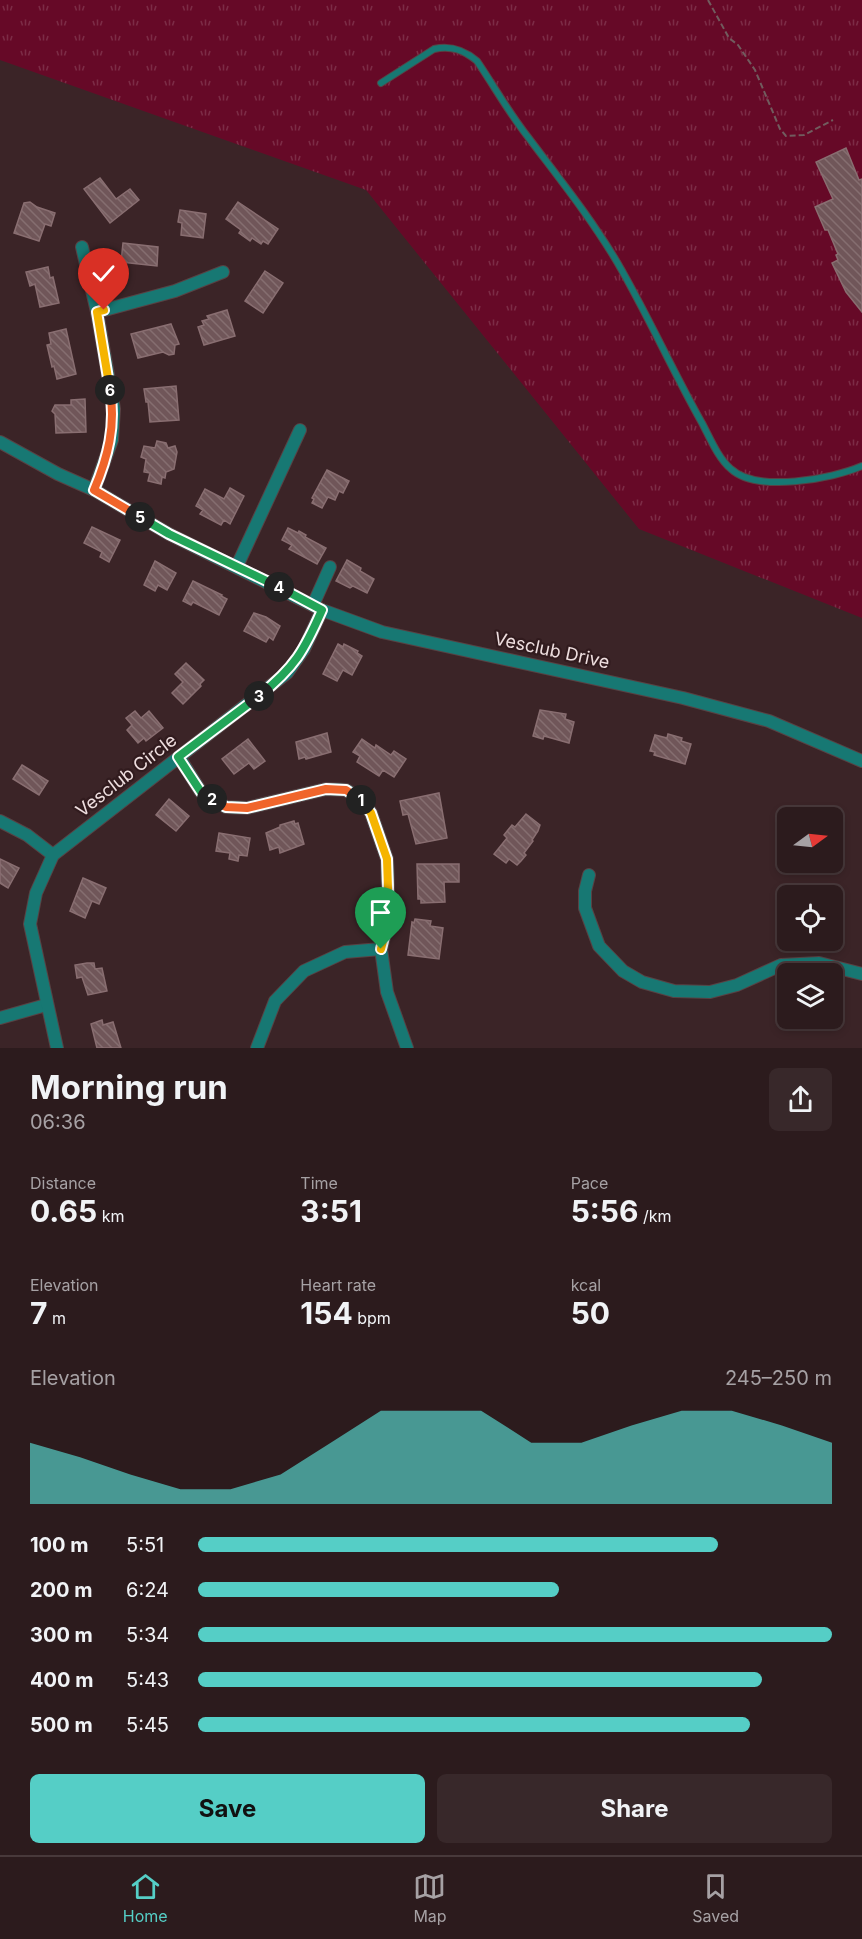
<!DOCTYPE html>
<html lang="en">
<head>
<meta charset="utf-8">
<style>
  :root { --surface:#2c1b1d; --page:#38282a; --text:#f1f3f6; --muted:#a6a1a4; --line:#48393b; --accent:#55cec6 }
  body { margin:0; font-family:Inter,sans-serif; background:var(--page); color:var(--text); height:100vh; display:flex; flex-direction:column; font-size:22px; white-space:nowrap }
  * { box-sizing:border-box; margin:0 }
  p { font-size:20px; color:var(--muted) }
  .icon { flex:none; width:33px; height:33px; fill:none; stroke:currentColor; stroke-width:2; stroke-linecap:round; stroke-linejoin:round }
  .map { position:relative; height:1048px; overflow:hidden }
  .drawer { display:flex; flex-direction:column; background:var(--surface); flex:1 }
  .drawer>* { flex:none }
  .needle { width:39px; rotate:75deg }
  .tools { position:absolute; left:777px; top:807px; display:grid; gap:12px }
  .tools a { display:grid; place-items:center; width:66px; height:66px; border-radius:9px; background:var(--surface); box-shadow:0 3px 9px #0003,0 0 0 2px var(--line); font-size:30px }
  .pin { position:absolute; display:grid; place-items:center; width:51px; height:51px; color:#fff; margin:-62px -26px; border-radius:50% 50% 50% 0; rotate:-45deg; box-shadow:0 0 6px #0007 }
  .pin .icon { rotate:45deg }
  .km { position:absolute; width:30px; height:30px; margin:-15px; border-radius:50%; background:#222; color:#fff; font-size:16px; line-height:30px; text-align:center }
  .round { display:grid; place-items:center; flex:none; width:63px; height:63px; border-radius:9px; background:var(--page) }
  .headline { display:flex; align-items:center; justify-content:space-between; height:102px; padding:0 30px }
  h1 { font-size:33px; font-weight:700; line-height:45px }
  .metrics { display:grid; grid-template-columns:repeat(3,1fr); gap:9px; height:102px; padding:6px 30px }
  .metrics div { display:grid; align-content:center }
  .metrics b { font-size:30px; font-weight:700 }
  .metrics small { font-size:16px; font-weight:400 }
  .metrics p { font-size:16px }
  .chart { height:168px; padding:12px 30px }
  .chart p { display:flex; justify-content:space-between }
  .chart svg { width:100%; height:108px; margin-top:6px; fill:var(--accent); opacity:.7 }
  .button { display:flex; gap:12px; margin-top:auto; padding:12px 30px }
  .button a { flex:1; height:69px; border-radius:9px; background:var(--accent); color:#111; font-size:24px; font-weight:700; line-height:69px; text-align:center }
  .button a+a { background:var(--page); color:var(--text) }
  ul { padding:0 30px; list-style:none; font-size:20px }
  li { display:grid; grid-template-columns:96px 72px 1fr; align-items:center; height:45px }
  li i { height:15px; border-radius:8px; background:var(--accent) }
  .tabs { display:flex; justify-content:space-around; align-items:center; height:84px; border-top:2px solid var(--line); background:var(--surface); font-size:16px; color:var(--muted) }
  .tabs a { display:grid; justify-items:center; gap:3px }
  .tabs .on { color:var(--accent) }
  .map>svg:first-child { display:block }
  .grass { fill:url(#grass-tufts) }
  .building { fill:url(#building-back-hatch); stroke:#896e71; stroke-width:1.5 }
  .lines { fill:none; stroke-linecap:round; stroke-linejoin:round }
  .lane-casing { stroke:#584244; stroke-width:8 }
  .street-casing { stroke:#584244; stroke-width:14 }
  .path { stroke:#715c5e; stroke-width:2; stroke-dasharray:6 3; stroke-linecap:butt }
  .lane { stroke:#177873; stroke-width:6 }
  .street { stroke:#177873; stroke-width:12 }
  .split-1-casing { stroke:#fff; stroke-width:12 }
  .split-2-casing { stroke:#fff; stroke-width:12 }
  .split-3-casing { stroke:#fff; stroke-width:12 }
  .split-4-casing { stroke:#fff; stroke-width:12 }
  .split-5-casing { stroke:#fff; stroke-width:12 }
  .split-6-casing { stroke:#fff; stroke-width:12 }
  .split-7-casing { stroke:#fff; stroke-width:12 }
  .split-1 { stroke:#f5b400; stroke-width:8 }
  .split-2 { stroke:#f0652b; stroke-width:8 }
  .split-3 { stroke:#22a559; stroke-width:8 }
  .split-4 { stroke:#22a559; stroke-width:8 }
  .split-5 { stroke:#22a559; stroke-width:8 }
  .split-6 { stroke:#f0652b; stroke-width:8 }
  .split-7 { stroke:#f5b400; stroke-width:8 }
  .labels { text-anchor:middle; dominant-baseline:central; stroke-width:4.5; stroke-linejoin:round; paint-order:stroke }
  .street-label { font-size:18px; fill:#eededf; stroke:#311b1e }
</style>
</head>
<body>
<div class="map">
<svg width="862" height="1048" viewBox="0 0 862 1048">
  <defs>
    <pattern id="grass-tufts" width="24" height="20" patternUnits="userSpaceOnUse" patternTransform="scale(1.5)"><rect width="24" height="20" fill="#660927"/><path d="M3 7l-1-3M5 7V3M7 7l1-3M15 17l-1-3M17 17v-4M19 17l1-3" fill="none" stroke="#7c2c46"/></pattern>
    <pattern id="building-back-hatch" width="6" height="6" patternUnits="userSpaceOnUse" patternTransform="scale(1.5)"><rect width="6" height="6" fill="#705659"/><path d="M-1 5l2 2M0 0l6 6M5-1l2 2" fill="none" stroke="#856e70"/></pattern>
  </defs>
  <rect width="100%" height="100%" fill="#3b2427"/>
  <polygon class="grass" points="0,0 862,0 862,618 639,529 366,190 0,60"/>
  <g class="building">
    <polygon points="846,148 859,180 862,179 862,312 846,292 832,263 838,260 836,255 838,254 828,230 825,230 815,207 833,199 816,162"/>
    <polygon points="100,178 116,199 130,189 139,200 110,223 84,189"/>
    <polygon points="30,202 37,207 55,213 51,226 45,224 39,241 14,233 24,203"/>
    <polygon points="238,202 278,229 268,244 263,241 261,244 252,238 250,241 239,233 241,230 226,219"/>
    <polygon points="180,210 206,214 203,238 181,235 182,223 178,222"/>
    <polygon points="123,243 158,247 157,266 121,262"/>
    <polygon points="48,267 50,278 53,277 59,303 40,307 35,284 30,286 26,272"/>
    <polygon points="265,271 283,283 263,313 245,301"/>
    <polygon points="227,310 235,336 204,345 198,327 204,325 202,321 209,319 207,316"/>
    <polygon points="171,324 179,344 175,345 174,354 169,355 163,352 138,358 131,334"/>
    <polygon points="66,329 76,374 57,379 54,366 52,367 47,345 51,344 49,333"/>
    <polygon points="176,386 179,420 150,422 148,402 146,402 144,389"/>
    <polygon points="85,399 86,432 56,433 55,414 52,411 55,405 71,405 71,400"/>
    <polygon points="157,441 166,443 168,448 175,446 177,452 174,469 166,472 165,478 162,477 161,484 148,481 150,473 144,472 146,459 141,457 144,446 155,448"/>
    <polygon points="327,470 349,481 343,493 339,491 335,500 328,497 322,508 312,503 314,499 312,498"/>
    <polygon points="230,488 244,496 230,524 224,520 221,525 200,514 203,510 196,506 205,489 224,499"/>
    <polygon points="92,527 120,540 109,562 100,557 102,552 84,543"/>
    <polygon points="288,528 298,533 299,531 306,535 305,537 326,548 317,564 289,549 292,545 282,540"/>
    <polygon points="347,560 361,568 360,571 374,579 367,593 353,586 350,588 336,581"/>
    <polygon points="155,561 176,573 167,590 158,585 155,591 144,585"/>
    <polygon points="193,581 222,595 221,596 227,599 219,615 193,602 191,605 183,601"/>
    <polygon points="254,613 266,617 280,626 273,640 269,637 266,642 244,631"/>
    <polygon points="338,644 343,647 344,644 358,651 357,653 362,656 352,675 343,670 337,681 323,674"/>
    <polygon points="186,663 204,680 200,684 201,686 183,704 172,693 183,682 175,674"/>
    <polygon points="540,710 566,714 565,719 574,722 569,743 544,736 543,739 533,736"/>
    <polygon points="135,711 141,718 149,711 163,728 146,741 144,738 138,743 127,730 132,725 126,718"/>
    <polygon points="327,733 331,752 306,759 305,757 299,759 296,742"/>
    <polygon points="668,734 682,738 681,741 691,744 685,764 654,755 655,752 650,751 655,735 667,738"/>
    <polygon points="248,739 265,761 254,769 249,763 234,774 222,759"/>
    <polygon points="362,739 375,748 376,745 391,755 394,751 406,759 394,777 383,770 379,776 357,762 360,756 353,752"/>
    <polygon points="22,765 48,781 39,795 13,779"/>
    <polygon points="439,793 447,838 416,844 408,814 403,815 400,801"/>
    <polygon points="169,799 189,816 176,831 156,815"/>
    <polygon points="526,814 540,825 538,831 532,840 533,841 524,853 526,855 521,861 517,865 509,859 506,863 494,854 507,838 504,835 512,825 515,827"/>
    <polygon points="294,821 295,824 298,823 304,844 280,853 279,847 270,850 266,833 280,827 280,825"/>
    <polygon points="219,833 250,838 247,856 239,855 238,861 229,859 230,853 216,851"/>
    <polygon points="0,859 19,868 8,888 0,883"/>
    <polygon points="417,864 459,864 459,882 444,882 445,902 421,903 421,899 418,899"/>
    <polygon points="83,878 106,888 99,904 92,901 85,918 70,911"/>
    <polygon points="415,919 431,921 430,926 443,928 439,959 408,955 412,922 414,923"/>
    <polygon points="87,963 94,963 95,969 102,968 107,991 88,995 82,977 77,978 75,965"/>
    <polygon points="102,1020 103,1025 113,1022 121,1048 97,1048 91,1024"/>
  </g>
  <g class="lines">
    <g class="lane-casing">
      <path id="lane" d="M381 83 434 49C451 45 464 50 477 61 494 86 509 113 528 137 558 177 591 218 617 262 648 315 672 370 702 423 710 438 718 458 731 469 757 493 832 479 862 466"/>
    </g>
    <g class="street-casing">
      <g id="street">
        <polyline points="82,247 97,312 114,409 112,440 94,490"/>
        <polyline points="97,312 175,291 223,272"/>
        <polyline points="0,442 58,474 94,490 169,534 322,610 382,632 683,698 769,721 862,761"/>
        <polyline points="237,566 300,430"/>
        <polyline points="313,605 330,567"/>
        <polyline points="179,757 201,792 226,807 247,808 326,789 346,790 361,799 371,813 387,859 389,917 381,949 387,992 407,1048"/>
        <polyline points="0,821 27,835 53,855"/>
        <polyline points="589,875 585,891 585,908 599,946 623,971 642,982 674,991 710,992 737,985 781,965 819,963 862,974"/>
        <polyline points="0,1018 46,1005"/>
        <polyline points="57,1048 30,924 36,893 53,855 287,673 304,649 322,610"/>
        <polyline points="257,1048 275,1001 304,971 345,952 381,949"/>
      </g>
    </g>
    <polyline class="path" points="708,0 729,38 738,45 755,70 780,129 786,136 804,135 833,120"/>
    <use href="#lane" class="lane"/>
    <use href="#street" class="street"/>
  </g>
  <g class="lines">
    <g class="split-1-casing">
      <polyline id="split-1" points="361,800 371,813 387,859 389,917 381,949"/>
    </g>
    <g class="split-2-casing">
      <polyline id="split-2" points="212,799 226,807 247,808 326,789 346,790 361,800"/>
    </g>
    <g class="split-3-casing">
      <polyline id="split-3" points="212,799 201,792 178,757 259,696"/>
    </g>
    <g class="split-4-casing">
      <path id="split-4" d="M259 696C295 667 304 651 322 610L279 587"/>
    </g>
    <g class="split-5-casing">
      <polyline id="split-5" points="140,517 169,534 279,587"/>
    </g>
    <g class="split-6-casing">
      <path id="split-6" d="M110 390C116 426 108 457 94 490L140 517"/>
    </g>
    <g class="split-7-casing">
      <polyline id="split-7" points="104,310 97,312 110,390"/>
    </g>
    <use href="#split-1" class="split-1"/>
    <use href="#split-2" class="split-2"/>
    <use href="#split-3" class="split-3"/>
    <use href="#split-4" class="split-4"/>
    <use href="#split-5" class="split-5"/>
    <use href="#split-6" class="split-6"/>
    <use href="#split-7" class="split-7"/>
  </g>
  <g class="labels">
    <g class="street-label">
      <text transform="translate(552 650) rotate(12)">Vesclub Drive</text>
      <text transform="translate(126 775) rotate(-38)">Vesclub Circle</text>
    </g>
  </g>
</svg>
<div class="tools">
<a><svg class="needle" viewBox="-14 -14 28 28"><path d="M0-13l5 13h-10z" fill="#e53935"/><path d="M0 13l5-13h-10z" fill="#a6a1a4"/></svg></a>
<a><svg class="icon" aria-label="locate" viewBox="0 0 24 24"><circle cx="12" cy="12" r="6"/><path d="M12 2v4M12 18v4M2 12h4M18 12h4"/></svg></a>
<a><svg class="icon" aria-label="layers" viewBox="0 0 24 24"><path d="M12 4l9 5-9 5-9-5zM3 14l9 5 9-5"/></svg></a>
</div>
<div class="pin" style="left:381px;top:949px;background:#1e9e55"><svg class="icon" aria-label="arrive" viewBox="0 0 24 24"><path d="M6 21V4h12l-3 4 3 4H6"/></svg></div>
<div class="pin" style="left:104px;top:310px;background:#d93025"><svg class="icon" aria-label="check" viewBox="0 0 24 24"><path d="M5 12l5 5 9-10"/></svg></div>
<b class="km" style="left:361px;top:800px">1</b>
<b class="km" style="left:212px;top:799px">2</b>
<b class="km" style="left:259px;top:696px">3</b>
<b class="km" style="left:279px;top:587px">4</b>
<b class="km" style="left:140px;top:517px">5</b>
<b class="km" style="left:110px;top:390px">6</b>
</div>
<section class="drawer">
<div class="headline"><div><h1>Morning run</h1><p>06:36</p></div><a class="round"><svg class="icon" aria-label="share" viewBox="0 0 24 24"><path d="M12 15V3M7 8l5-5 5 5M5 13v7h14v-7"/></svg></a></div>
<div class="metrics">
<div><p>Distance</p><b>0.65<small> km</small></b></div>
<div><p>Time</p><b>3:51</b></div>
<div><p>Pace</p><b>5:56<small> /km</small></b></div>
</div>
<div class="metrics">
<div><p>Elevation</p><b>7<small> m</small></b></div>
<div><p>Heart rate</p><b>154<small> bpm</small></b></div>
<div><p>kcal</p><b>50</b></div>
</div>
<div class="chart"><p><span>Elevation</span>245–250 m</p>
<svg viewBox="0 0 160 44" preserveAspectRatio="none"><path d="M0 44V19L10 25L20 32L30 38L40 38L50 32L60 19L70 6L80 6L90 6L100 19L110 19L120 12L130 6L140 6L150 12L160 19V44z"/></svg>
</div>
<ul>
<li><b>100 m</b>5:51<i style="width:82%"></i></li>
<li><b>200 m</b>6:24<i style="width:57%"></i></li>
<li><b>300 m</b>5:34<i style="width:100%"></i></li>
<li><b>400 m</b>5:43<i style="width:89%"></i></li>
<li><b>500 m</b>5:45<i style="width:87%"></i></li>
</ul>
<div class="button"><a>Save</a><a>Share</a></div>
</section>
<nav class="tabs">
<a class="on"><svg class="icon" aria-label="home" viewBox="0 0 24 24"><path d="M3 11l9-7 9 7M6 9v11h12V9"/></svg>Home</a>
<a><svg class="icon" aria-label="map" viewBox="0 0 24 24"><path d="M3 6l6-2 6 2 6-2v14l-6 2-6-2-6 2zM9 4v14M15 6v14"/></svg>Map</a>
<a><svg class="icon" aria-label="saved" viewBox="0 0 24 24"><path d="M7 4h10v16l-5-4-5 4z"/></svg>Saved</a>
</nav>
</body>
</html>
